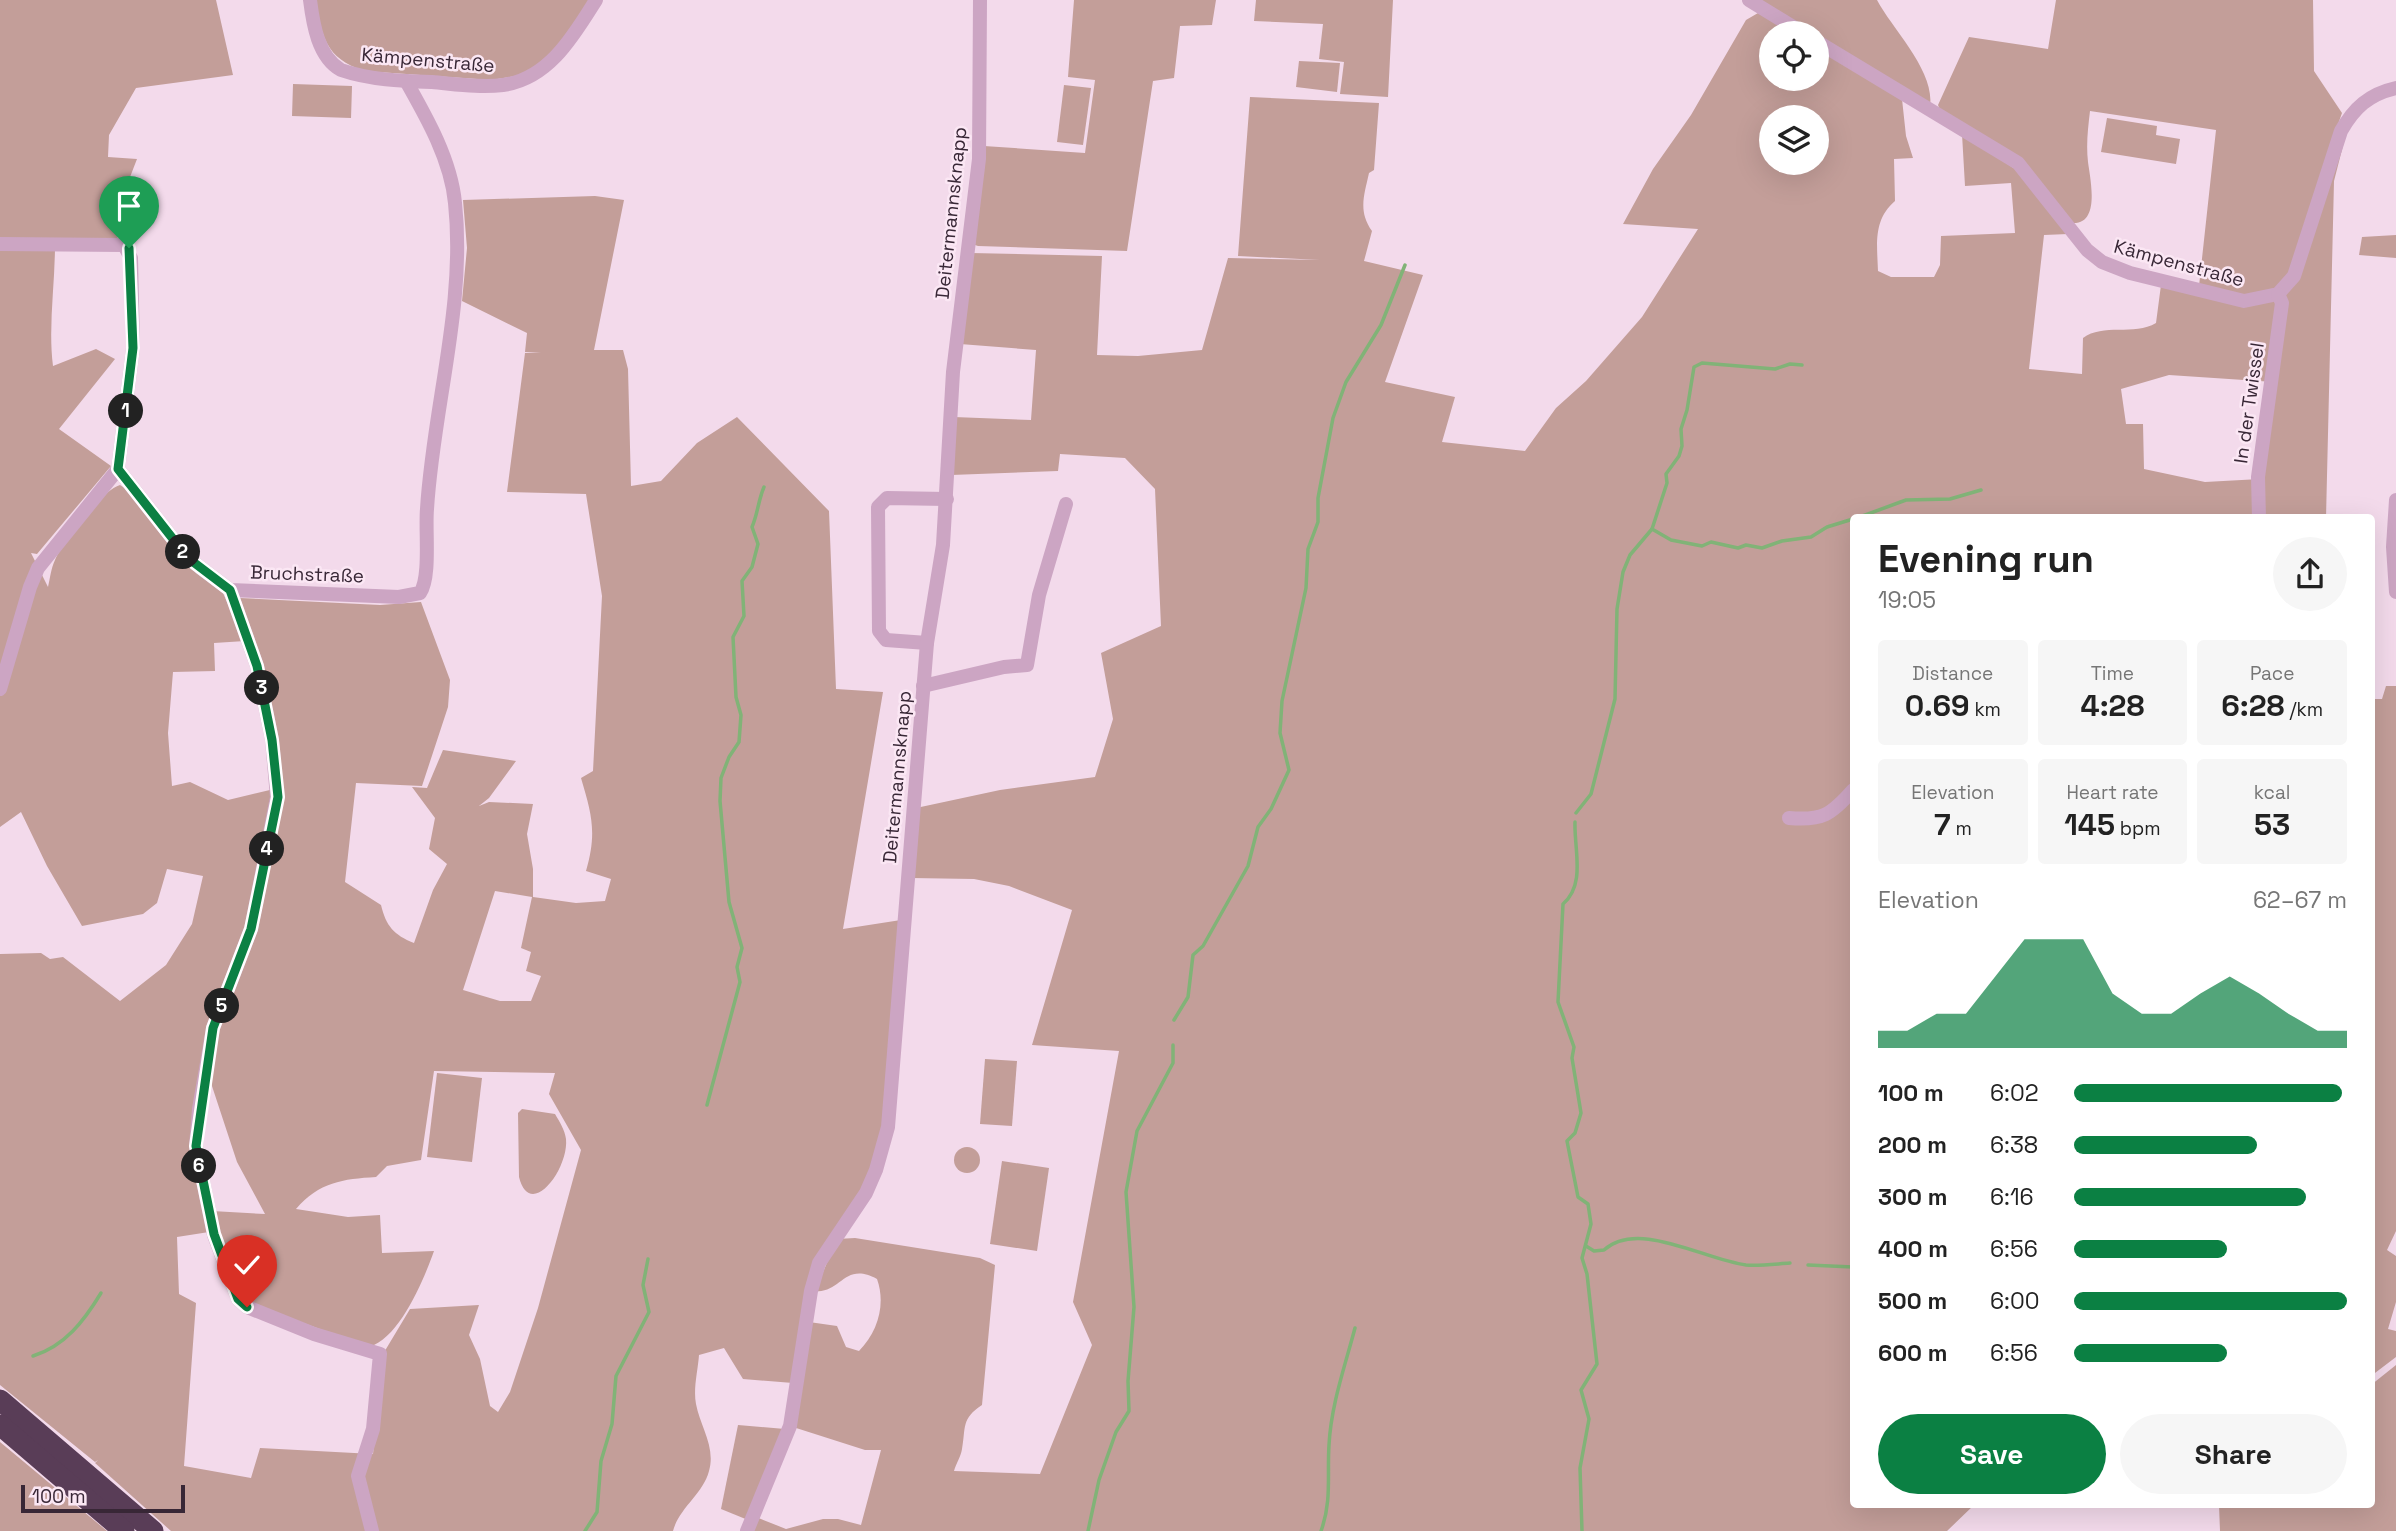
<!DOCTYPE html>
<html lang="en">
<head>
<meta charset="utf-8">
<style>
  :root { --surface:#fff; --page:#f6f6f6; --text:#222; --muted:#767676; --accent:#0b8043 }
  body { margin:0; font-family:"Space Grotesk",sans-serif; background:var(--page); color:var(--text); height:100vh; display:flex; flex-direction:column; font-size:26px; white-space:nowrap }
  * { box-sizing:border-box; margin:0 }
  p { font-size:23px; color:var(--muted) }
  .icon { flex:none; width:38px; height:38px; fill:none; stroke:currentColor; stroke-width:2; stroke-linecap:round; stroke-linejoin:round }
  .map { position:relative; flex:1; overflow:hidden }
  .sheet { position:absolute; left:1850px; top:514px; width:525px; height:994px; display:flex; flex-direction:column; background:var(--surface); border-radius:7px; box-shadow:0 7px 28px #0002 }
  .sheet>* { flex:none }
  .tools { position:absolute; left:1759px; top:21px; display:grid; gap:14px }
  .tools a { display:grid; place-items:center; width:70px; height:70px; border-radius:50%; background:var(--surface); box-shadow:0 7px 28px #0002; font-size:35px }
  .scale { position:absolute; left:21px; bottom:18px; width:164px; box-sizing:border-box; padding-left:7px; border:4px solid #382736; border-top:0; font-size:19px; line-height:24px; white-space:nowrap; color:#382736; -webkit-text-stroke:5px #fbe7f4; paint-order:stroke }
  .pin { position:absolute; display:grid; place-items:center; width:60px; height:60px; color:#fff; margin:-72px -30px; border-radius:50% 50% 50% 0; rotate:-45deg; box-shadow:0 0 7px #0007 }
  .pin .icon { rotate:45deg }
  .km { position:absolute; width:35px; height:35px; margin:-18px; border-radius:50%; background:#222; color:#fff; font-size:19px; line-height:35px; text-align:center }
  .round { display:grid; place-items:center; flex:none; width:74px; height:74px; border-radius:37px; background:var(--page) }
  .headline { display:flex; align-items:center; justify-content:space-between; height:119px; padding:0 28px }
  h1 { font-size:38px; font-weight:600; line-height:52px }
  .stats { display:grid; grid-template-columns:repeat(3,1fr); gap:10px; height:119px; padding:7px 28px }
  .stats div { display:grid; align-content:center; border-radius:7px; background:var(--page); text-align:center }
  .stats b { font-size:30px; font-weight:600 }
  .stats small { font-size:19px; font-weight:400 }
  .stats p { font-size:19px }
  .chart { height:196px; padding:14px 28px }
  .chart p { display:flex; justify-content:space-between }
  .chart svg { width:100%; height:126px; margin-top:7px; fill:var(--accent); opacity:.7 }
  .primary-button { display:flex; gap:14px; margin-top:auto; padding:14px 28px }
  .primary-button a { flex:1; height:80px; border-radius:42px; background:var(--accent); color:#fff; font-size:28px; font-weight:600; line-height:80px; text-align:center }
  .primary-button a+a { background:var(--page); color:var(--text) }
  ul { padding:0 28px; list-style:none; font-size:23px }
  li { display:grid; grid-template-columns:112px 84px 1fr; align-items:center; height:52px }
  li i { height:18px; border-radius:9px; background:var(--accent) }
  .map>svg:first-child { display:block }
  .green { fill:#c39e99; fill-rule:evenodd }
  .lines { fill:none; stroke-linecap:round; stroke-linejoin:round }
  .stream { stroke:#81b377; stroke-width:3.5 }
  .minor { stroke:#cca5c3; stroke-width:14 }
  .highway { stroke:#593d57; stroke-width:21 }
  .route-casing { stroke:#fff; stroke-width:14 }
  .route { stroke:#0b8043; stroke-width:9 }
  .labels { text-anchor:middle; dominant-baseline:central; stroke-width:5; stroke-linejoin:round; paint-order:stroke }
  .street-label { font-size:19px; fill:#382736; stroke:#fbe7f4 }
</style>
</head>
<body>
<div class="map">
<svg width="2396" height="1531" viewBox="0 0 2396 1531">
  <rect width="100%" height="100%" fill="#f3daeb"/>
  <g class="green">
    <polygon points="0,0 216,0 233,75 136,88 109,135 108,157 137,159 125,190 117,242 0,241"/>
    <path d="M314 0H591L555 52 523 75 491 80 364 71C324 57 324 38 314 0Z"/>
    <polygon points="1074,0 1216,0 1212,25 1180,26 1174,78 1153,81 1127,251 978,246 975,245 984,146 1085,153 1095,80 1068,77"/>
    <polygon points="1256,0 1393,0 1388,97 1340,94 1344,62 1319,59 1323,24 1254,21"/>
    <path d="M1761 0H1877C1893 30 1935 71 1930 106Z"/>
    <path d="M2056 0H2313L2314 71 2342 113 2330 147 2347 130 2334 181 2326 518H1853V1505H1974L1947 1531H750L756 1517 786 1529 823 1519H838L861 1525 881 1450H865L793 1427 809 1322 837 1326 846 1347 859 1351C878 1332 886 1304 877 1279 844 1261 841 1294 815 1291L837 1239 855 1238 980 1258 995 1265 982 1405C961 1419 966 1427 962 1449 961 1456 956 1464 954 1471L1040 1474 1092 1345 1073 1302 1119 1051 1032 1045 1072 910 1009 886 974 879 911 878 916 808 1000 790 1095 777 1113 719 1101 653 1161 626 1155 489 1125 458 1060 454 1058 471 951 475 954 417 1031 420 1036 350 960 344 971 253 1102 256 1097 355 1138 356 1202 350 1228 258 1320 260 1238 256 1250 97 1379 103 1374 170 1369 173C1364 196 1358 211 1372 231L1364 261 1423 275 1385 382 1455 397 1442 442 1525 451 1556 408 1586 381 1642 317 1698 229 1623 224 1653 169 1691 115 1746 20 1758 13 1794 33H1771V79H1816L1817 47 1902 99 1906 136 1913 158 1894 159 1895 201C1873 220 1877 244 1878 271L1891 277H1934L1940 265 1941 236 2015 233 2011 183 1965 186 1962 134 2021 173 2068 234 2044 235 2029 369 2082 374 2083 338C2103 323 2134 336 2156 323L2161 285 2199 286 2216 130 2090 111C2088 128 2086 145 2088 162 2090 178 2101 225 2072 223L2046 189 1940 110 1938 105 1969 37 2048 49ZM1771 117H1816V163H1771ZM2169 375 2274 382 2260 479 2205 482 2144 469 2143 424H2126L2121 389Z"/>
    <polygon points="1299,61 1340,63 1337,92 1296,87"/>
    <polygon points="293,84 352,86 351,118 292,116"/>
    <polygon points="1064,85 1091,88 1083,145 1057,142"/>
    <polygon points="2107,118 2157,126 2156,135 2180,139 2176,164 2101,152"/>
    <path d="M595 196 624 200 594 350H623L628 369 631 486 661 481 697 443 737 417 829 511 836 689 883 692 843 929 901 920 884 1126 862 1192 827 1241 814 1266 807 1290 793 1383 743 1379 724 1348 699 1355C698 1370 693 1389 696 1404 700 1426 716 1447 709 1471 703 1494 679 1508 673 1531H171L95 1463 98 1460 95 1462 0 1385V954L41 953 50 959 63 957 120 1001 166 965 192 924 203 876 167 869 157 903 143 914 82 926 47 866 21 812 0 827V247L55 245C55 285 48 327 53 366L96 349 115 359 59 429 111 466 37 554 31 553 48 587C50 579 51 568 55 560 63 541 102 490 120 485L135 495 196 573 223 593 245 641 214 643 215 671 173 672 168 733 172 786 190 782 228 800 274 789 271 817 246 938 206 1041 191 1141 209 1232 177 1237 179 1294 196 1303 184 1466 251 1478 260 1448 373 1454 383 1354 410 1309 479 1305 469 1335 480 1359 490 1406 498 1412 510 1392 538 1308 581 1150 549 1094 555 1073 434 1071 421 1160 387 1166 376 1177C343 1179 319 1182 296 1209L348 1217 380 1215 382 1253 434 1251C424 1279 400 1338 369 1347L243 1301 214 1226 212 1211 265 1214 237 1162 209 1077 216 1033 255 928 281 795 261 667 240 598 380 605 421 602 450 680 448 707 422 786 356 783 345 882 381 905C386 926 394 935 414 943L433 890 447 864 429 849 435 818 412 787 427 788 443 750 516 761 489 798 479 806 489 802 533 804 527 834 533 869V897L576 903 605 901 611 879 586 871C597 833 592 815 581 778L593 771 602 596 586 494 507 492 525 353 541 352H525L527 333 462 301 467 248 463 200ZM495 891 532 897 521 948 531 952 526 971 541 976 531 1001H500L463 990Z"/>
    <polygon points="2396,235 2396,258 2359,255 2362,237"/>
    <polygon points="2386,686 2396,686 2396,1231 2387,1250 2396,1256 2396,1302 2388,1329 2396,1331 2396,1357 2371,1376 2371,699 2382,699"/>
    <polygon points="985,1059 1017,1061 1012,1126 980,1124"/>
    <polygon points="437,1073 482,1078 472,1162 427,1157"/>
    <path d="M522 1109 555 1114C559 1121 565 1130 566 1139 569 1169 530 1221 519 1177L518 1113Z"/>
    <circle cx="967" cy="1160" r="13"/>
    <polygon points="1002,1161 1049,1168 1037,1251 990,1244"/>
    <polygon points="2396,1365 2396,1531 2220,1531 2219,1505 2371,1505 2371,1385"/>
    <polygon points="738,1425 785,1429 748,1520 721,1509"/>
    <polygon points="0,1442 107,1531 0,1531"/>
  </g>
  <g class="lines">
    <g class="stream">
      <polyline points="1857,518 1906,500 1950,499 1981,490"/>
      <polyline points="1652,529 1671,540 1702,546 1711,542 1738,548 1746,545 1762,548 1782,541 1811,537 1827,527 1853,519"/>
      <polyline points="1576,813 1591,794 1615,699 1617,609 1623,572 1630,555 1652,529 1667,483 1666,474 1679,456 1682,446 1681,429 1687,410 1694,367 1702,363 1775,369 1790,364 1802,365"/>
      <path d="M1575 822C1574 850 1586 884 1563 904L1558 1002 1574 1047 1572 1058 1581 1113 1575 1133 1567 1141 1578 1197 1588 1204 1591 1224 1582 1258 1587 1274 1597 1364 1581 1390 1589 1419 1580 1468 1582 1531"/>
      <polyline points="1174,1020 1188,997 1193,955 1203,946 1248,866 1258,827 1271,809 1289,770 1280,733 1282,701 1306,588 1308,549 1318,522 1318,498 1333,418 1346,382 1381,325 1405,265"/>
      <path d="M707 1105 740 982 737 967 742 948 729 902 720 801 721 778 729 757 739 742 741 715 736 697 733 637 744 616 742 581 752 567 758 544 752 527C758 513 758 501 764 487"/>
      <path d="M1586 1246 1594 1251 1604 1250C1638 1219 1705 1260 1746 1265 1760 1266 1775 1264 1790 1263"/>
      <polyline points="1808,1265 1853,1267"/>
      <path d="M33 1356C65 1346 84 1321 101 1293"/>
      <polyline points="585,1531 597,1512 601,1461 612,1424 616,1376 649,1312 643,1285 648,1259"/>
      <polyline points="1088,1531 1099,1480 1116,1432 1129,1411 1128,1381 1134,1307 1126,1192 1137,1131 1173,1063 1173,1045"/>
      <path d="M1321 1531C1332 1501 1327 1475 1329 1445 1331 1405 1345 1366 1355 1328"/>
    </g>
    <g class="minor">
      <path d="M310 0C313 24 318 57 341 70 370 80 402 81 432 82 455 84 480 88 503 85 549 79 574 35 596 0"/>
      <polyline points="1749,0 1803,33"/>
      <path d="M1816 41 2018 163 2087 250 2102 262 2130 273 2244 301 2278 294 2294 276 2341 131C2354 108 2369 94 2396 88"/>
      <polyline points="0,244 124,245 131,258 133,348 118,469 38,568 30,587 0,689"/>
      <path d="M118 469 188 558 230 590 399 597 420 593C431 577 425 530 427 509 433 408 466 305 455 203 451 160 427 118 406 81"/>
      <polyline points="2396,500 2393,547 2396,592"/>
      <polyline points="2259,518 2258,477 2282,303 2278,294"/>
      <polyline points="230,590 257,666 272,740 277,797 251,929 213,1028 199,1109 196,1146 214,1235 238,1299 247,1307 314,1334 380,1354 373,1429 358,1476 372,1531"/>
      <polyline points="927,643 886,640 879,631 878,507 887,498 947,499"/>
      <polyline points="923,686 1004,667 1027,665 1039,595 1066,504"/>
      <path d="M1789 818C1822 821 1831 815 1853 790"/>
      <polyline points="747,1531 790,1426 811,1291 819,1263 866,1193 876,1170 888,1127 927,643 943,545 953,372 979,159 980,0"/>
    </g>
    <g class="highway">
      <polyline points="0,1400 153,1531"/>
      <polyline points="0,1425 124,1531"/>
    </g>
  </g>
  <g class="lines">
    <g class="route-casing">
      <polyline id="route" points="129,248 133,348 118,469 188,558 230,590 257,666 272,740 278,797 251,929 213,1028 196,1146 214,1234 238,1299 247,1307"/>
    </g>
    <use href="#route" class="route"/>
  </g>
  <g class="labels">
    <g class="street-label">
      <text transform="translate(428 60) rotate(5)">Kämpenstraße</text>
      <text transform="translate(951 213) rotate(-84)">Deitermannsknapp</text>
      <text transform="translate(2179 263) rotate(15)">Kämpenstraße</text>
      <text transform="translate(2249 403) rotate(-82)">In der Twissel</text>
      <text transform="translate(307 574) rotate(2)">Bruchstraße</text>
      <text transform="translate(897 777) rotate(-85)">Deitermannsknapp</text>
    </g>
  </g>
</svg>
<div class="tools">
<a><svg class="icon" aria-label="locate" viewBox="0 0 24 24"><circle cx="12" cy="12" r="6"/><path d="M12 2v4M12 18v4M2 12h4M18 12h4"/></svg></a>
<a><svg class="icon" aria-label="layers" viewBox="0 0 24 24"><path d="M12 4l9 5-9 5-9-5zM3 14l9 5 9-5"/></svg></a>
</div>
<div class="scale">100 m</div>
<div class="pin" style="left:129px;top:248px;background:#1e9e55"><svg class="icon" aria-label="arrive" viewBox="0 0 24 24"><path d="M6 21V4h12l-3 4 3 4H6"/></svg></div>
<div class="pin" style="left:247px;top:1307px;background:#d93025"><svg class="icon" aria-label="check" viewBox="0 0 24 24"><path d="M5 12l5 5 9-10"/></svg></div>
<b class="km" style="left:126px;top:411px">1</b>
<b class="km" style="left:183px;top:552px">2</b>
<b class="km" style="left:262px;top:688px">3</b>
<b class="km" style="left:267px;top:849px">4</b>
<b class="km" style="left:222px;top:1006px">5</b>
<b class="km" style="left:199px;top:1166px">6</b>
<section class="sheet">
<div class="headline"><div><h1>Evening run</h1><p>19:05</p></div><a class="round"><svg class="icon" aria-label="share" viewBox="0 0 24 24"><path d="M12 15V3M7 8l5-5 5 5M5 13v7h14v-7"/></svg></a></div>
<div class="stats">
<div><p>Distance</p><b>0.69<small> km</small></b></div>
<div><p>Time</p><b>4:28</b></div>
<div><p>Pace</p><b>6:28<small> /km</small></b></div>
</div>
<div class="stats">
<div><p>Elevation</p><b>7<small> m</small></b></div>
<div><p>Heart rate</p><b>145<small> bpm</small></b></div>
<div><p>kcal</p><b>53</b></div>
</div>
<div class="chart"><p><span>Elevation</span>62–67 m</p>
<svg viewBox="0 0 160 44" preserveAspectRatio="none"><path d="M0 44V38L10 38L20 32L30 32L40 19L50 6L60 6L70 6L80 25L90 32L100 32L110 25L120 19L130 25L140 32L150 38L160 38V44z"/></svg>
</div>
<ul>
<li><b>100 m</b>6:02<i style="width:98%"></i></li>
<li><b>200 m</b>6:38<i style="width:67%"></i></li>
<li><b>300 m</b>6:16<i style="width:85%"></i></li>
<li><b>400 m</b>6:56<i style="width:56%"></i></li>
<li><b>500 m</b>6:00<i style="width:100%"></i></li>
<li><b>600 m</b>6:56<i style="width:56%"></i></li>
</ul>
<div class="primary-button"><a>Save</a><a>Share</a></div>
</section>
</div>
</body>
</html>
